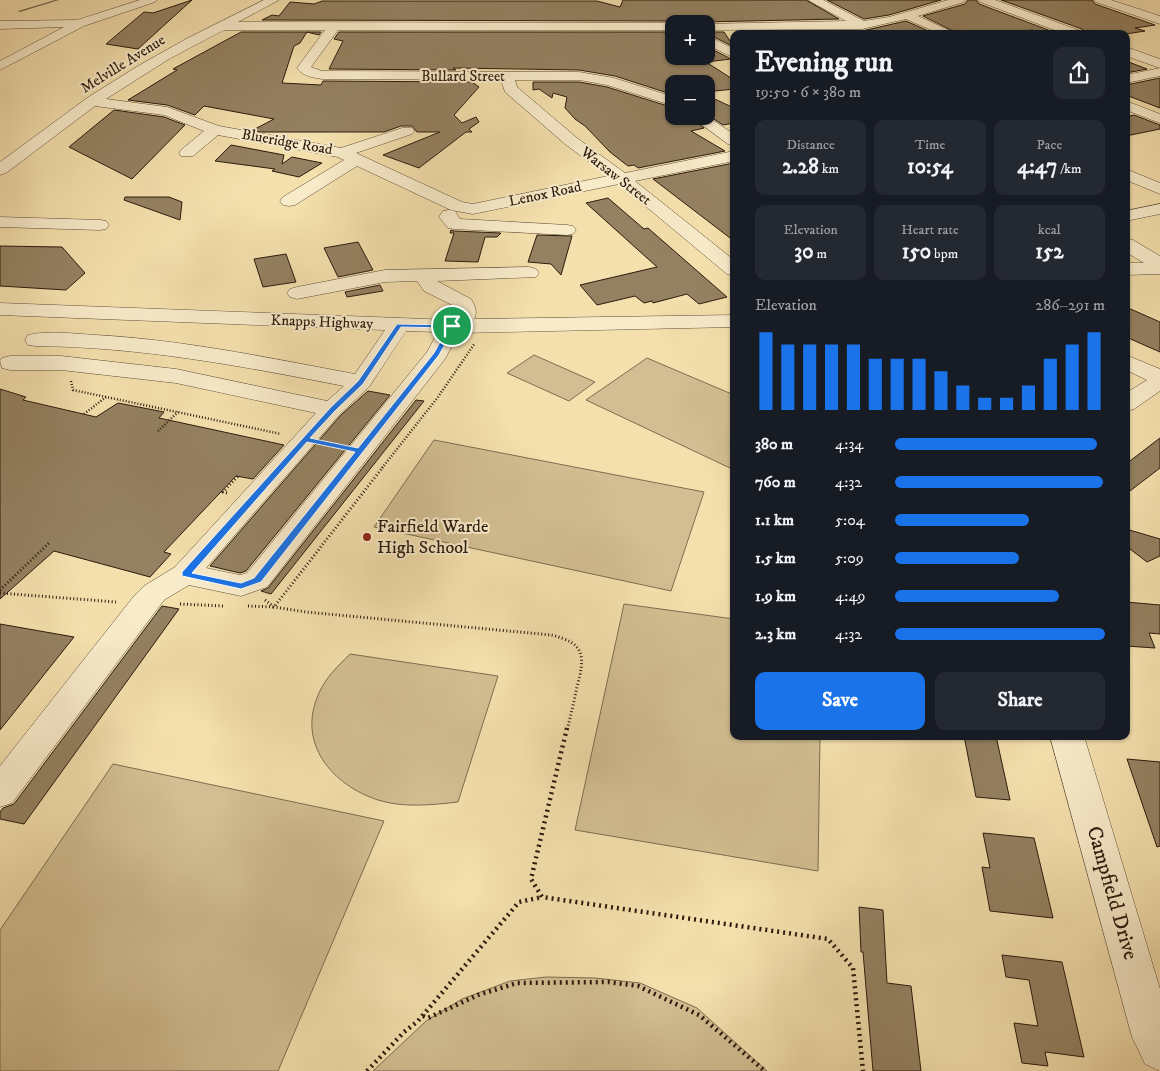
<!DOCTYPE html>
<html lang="en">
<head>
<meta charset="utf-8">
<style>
  :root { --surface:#171b24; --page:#242831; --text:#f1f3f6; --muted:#9ea1a6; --accent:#1a73e8 }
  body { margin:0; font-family:"IM FELL DW Pica",serif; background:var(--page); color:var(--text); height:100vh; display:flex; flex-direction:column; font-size:19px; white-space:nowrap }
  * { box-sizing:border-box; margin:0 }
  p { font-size:16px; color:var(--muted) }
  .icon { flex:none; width:28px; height:28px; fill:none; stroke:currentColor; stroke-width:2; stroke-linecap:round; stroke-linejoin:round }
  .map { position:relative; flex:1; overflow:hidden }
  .drawer { position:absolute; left:730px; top:30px; width:400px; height:710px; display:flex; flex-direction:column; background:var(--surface); border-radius:10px; box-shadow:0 1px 4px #0004 }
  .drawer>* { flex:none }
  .controls { position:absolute; left:665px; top:15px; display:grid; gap:10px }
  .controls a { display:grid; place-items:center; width:50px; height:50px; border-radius:10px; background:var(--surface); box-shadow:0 1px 4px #0004; font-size:25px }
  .pin { position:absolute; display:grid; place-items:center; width:42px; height:42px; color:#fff; margin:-21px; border:2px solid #fff; border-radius:50%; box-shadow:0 1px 5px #0007 }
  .round { display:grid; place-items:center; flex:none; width:52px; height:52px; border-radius:10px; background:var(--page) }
  .head { display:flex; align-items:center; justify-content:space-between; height:85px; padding:0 25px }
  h1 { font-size:28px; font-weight:700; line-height:38px }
  .figures { display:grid; grid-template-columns:repeat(3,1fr); gap:8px; height:85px; padding:5px 25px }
  .figures div { display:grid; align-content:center; border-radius:10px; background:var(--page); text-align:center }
  .figures b { font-size:21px; font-weight:700 }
  .figures small { font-size:14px; font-weight:400 }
  .figures p { font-size:14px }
  .chart { height:140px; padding:10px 25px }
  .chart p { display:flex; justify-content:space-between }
  .chart svg { width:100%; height:90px; margin-top:5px; stroke:var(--accent); stroke-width:6 }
  .primary-button { display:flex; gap:10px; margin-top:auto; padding:10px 25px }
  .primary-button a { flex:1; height:58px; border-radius:10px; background:var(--accent); color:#fff; font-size:20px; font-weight:700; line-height:58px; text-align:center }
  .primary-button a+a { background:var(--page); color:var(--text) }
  ul { padding:0 25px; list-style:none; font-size:16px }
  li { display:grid; grid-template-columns:80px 60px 1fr; align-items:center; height:38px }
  li i { height:12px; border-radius:6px; background:var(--accent) }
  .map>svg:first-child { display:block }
  .green { fill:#d2be92; stroke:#7e6c50 }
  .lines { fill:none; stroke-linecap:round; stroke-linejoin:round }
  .stream { fill:#7b694d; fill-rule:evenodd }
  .building { fill:#948161; stroke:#2b1a0e }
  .minor-casing { stroke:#5d4c36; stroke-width:1 }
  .path-far2 { stroke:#2b1a0e; stroke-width:2.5; stroke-dasharray:1 2; stroke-linecap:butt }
  .path-far1 { stroke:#2b1a0e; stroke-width:3; stroke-dasharray:1 2.5; stroke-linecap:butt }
  .path { stroke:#2b1a0e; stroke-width:4.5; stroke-dasharray:2 4; stroke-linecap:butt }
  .minor { fill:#f8ebca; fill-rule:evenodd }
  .route { fill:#1a73e8; stroke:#fff; fill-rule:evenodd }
  .poi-dot { fill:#8f2418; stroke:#f8ebca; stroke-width:2 }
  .labels { text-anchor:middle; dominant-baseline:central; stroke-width:4; stroke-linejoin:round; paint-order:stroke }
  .far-street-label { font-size:15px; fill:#2b1a0e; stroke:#f8ebca }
  .poi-label { font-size:18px; fill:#2b1a0e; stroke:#f8ebca; text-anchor:start }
  .near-street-label { font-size:21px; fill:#2b1a0e; stroke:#f8ebca }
</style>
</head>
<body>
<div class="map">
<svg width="1160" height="1071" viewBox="0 0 1160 1071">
  <rect width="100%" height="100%" fill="#f4e0ad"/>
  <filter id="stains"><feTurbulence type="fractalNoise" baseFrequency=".004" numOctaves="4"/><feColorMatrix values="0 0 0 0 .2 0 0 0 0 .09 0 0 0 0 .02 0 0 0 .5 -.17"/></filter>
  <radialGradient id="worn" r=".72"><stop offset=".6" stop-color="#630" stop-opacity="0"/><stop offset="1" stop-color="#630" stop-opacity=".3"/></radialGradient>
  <g class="green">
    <polygon points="534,355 595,382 569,401 507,373"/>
    <polygon points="647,358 734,395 734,464 730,468 586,400"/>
    <polygon points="434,440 704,492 671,591 374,527"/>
    <polygon points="624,604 734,619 734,736 820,736 818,871 575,830"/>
    <path d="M350 654 498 676 458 802C432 805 403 808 378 800 332 785 296 743 319 693 326 677 338 666 350 654Z"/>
    <polygon points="113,764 384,821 278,1071 0,1071 0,930"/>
    <polygon points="546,977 595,978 640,983 697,1008 767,1071 373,1071 426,1021 462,999 510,981"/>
  </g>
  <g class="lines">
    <polygon class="stream" points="55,0 59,0 20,12 18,11"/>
  </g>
  <g class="building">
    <polygon points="192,0 138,49 106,44 144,12 153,13"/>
    <polygon points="623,0 806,0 839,19 701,22 699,24 680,24 678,21 262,20 272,15 279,16 290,2 314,4 322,1 597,1 620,7"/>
    <polygon points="827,0 941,0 889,15 864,19"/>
    <polygon points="968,0 976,0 979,4 1059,34 1043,34 1032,30 993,34 959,34 923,16 965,4"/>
    <polygon points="1001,0 1092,0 1095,4 1155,25 1135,28 1145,31 1126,34 1085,34 1082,29"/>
    <polygon points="906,21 935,34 778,34 778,31 862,31"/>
    <polygon points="241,32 321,32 319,35 307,32 300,43 294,46 282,83 321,85 323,81 472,82 479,87 454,115 462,123 476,117 479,122 469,129 472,132 466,132 419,168 383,155 440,132 417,132 412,126 401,126 384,132 260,132 253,130 274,119 204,106 195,115 167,105 128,100 177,70 173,69"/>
    <polygon points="339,32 674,32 674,56 706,56 706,46 731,59 706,62 734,80 734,89 706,92 706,84 674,84 674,95 615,76 579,70 453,68 456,70 329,69 343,41 334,39"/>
    <polygon points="706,32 724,32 734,47 706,33"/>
    <polygon points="1126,61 1147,69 1126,73"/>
    <polygon points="1160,78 1160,108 1126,95 1126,85"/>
    <polygon points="533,82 579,82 607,87 674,108 674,116 688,116 704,128 691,131 725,151 638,168 634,165 628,166 610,152 585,126 575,119 565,108 567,97 553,93 552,98 539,89 533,90"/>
    <polygon points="706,95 734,108 734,123 723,125 706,114"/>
    <polygon points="114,110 164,117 185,125 132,179 69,147"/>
    <polygon points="1134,115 1160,125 1160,129 1126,136 1126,117"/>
    <polygon points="231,145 284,155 282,164 292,157 322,163 299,177 272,171 275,169 215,161"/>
    <polygon points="734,163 734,241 653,179"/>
    <polygon points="125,197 169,197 182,202 180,220 124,200"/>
    <polygon points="608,198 644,229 648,228 727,297 699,304 687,294 653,303 652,301 644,303 635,296 597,305 580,285 657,267 586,203"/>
    <polygon points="451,230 454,231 501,233 497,237 485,237 478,262 445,261 454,233 450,233"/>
    <polygon points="537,235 572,236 561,275 551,264 528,262"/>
    <polygon points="358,242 373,270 338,277 324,248"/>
    <polygon points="0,246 62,247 85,273 66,290 0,286"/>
    <polygon points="286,254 296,282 263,287 254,259"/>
    <polygon points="380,285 383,291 347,297 345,292"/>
    <polygon points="1126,307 1160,322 1160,352 1126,337"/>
    <polygon points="0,389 26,397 23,400 96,417 118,403 164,412 159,418 284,445 253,479 236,476 164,552 171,554 150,577 54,551 0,599"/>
    <polygon points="368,391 390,395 246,571 240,573 210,566 341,415"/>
    <polygon points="416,400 424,401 271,594 261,591 268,588"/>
    <polygon points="1160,438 1160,468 1126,494 1126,464"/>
    <polygon points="1126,529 1160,539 1160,556 1147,562 1126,546"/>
    <polygon points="1126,602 1160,605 1160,634 1149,633 1155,648 1126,646"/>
    <polygon points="162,606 179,609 24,824 0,819 0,812 3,808 14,804"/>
    <polygon points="0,624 74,637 0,730"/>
    <polygon points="964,736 996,736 1010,800 976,797"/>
    <polygon points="1127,759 1160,762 1160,846 1157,847"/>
    <polygon points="983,833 1034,838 1053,918 990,911 982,867 990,868"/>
    <polygon points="859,907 883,910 887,983 911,986 921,1071 873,1071 863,952 861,952"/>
    <polygon points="1002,955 1062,962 1084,1057 1045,1052 1048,1066 1022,1063 1014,1023 1038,1026 1029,980 1006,977"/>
  </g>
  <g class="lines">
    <g class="minor-casing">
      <g id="minor">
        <polygon points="140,0 157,0 155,2 84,26 0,70 0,61 64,27 0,29 0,21 77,20"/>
        <path d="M264 0H279L238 22 678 23 674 24V30H338L311 67 322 71 579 72 614 78 674 97V106L607 85 579 80H515L517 87 577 138 625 173 734 151V161L635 181 734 260V276L727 274 619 184 473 214 451 210 357 166 295 205 289 206 283 205 280 201 283 197 344 160 338 157 218 135 193 156H181L179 153 181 150 204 131 164 115 95 106 6 173 0 175V162L87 98 138 66 186 39ZM224 30H325L297 68C304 77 312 77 322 79L501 80 505 92 565 144 608 176 473 204 462 202 356 153 412 134 415 131 412 128H402L341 148 219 126 167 107 106 99 169 59Z"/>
        <polygon points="808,0 823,0 864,21 889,17 948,0 966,0 964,2 918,16 957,34 940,34 906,19 862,29 706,30 706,24 701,24 846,21"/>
        <polygon points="978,0 995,0 1081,31 1083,34 1065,34 980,2"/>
        <polygon points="1094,0 1111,0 1160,16 1160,24 1096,2"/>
        <polygon points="706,35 734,49 734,58 706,44"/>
        <polygon points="1126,47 1160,59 1160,76 1126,83 1126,75 1160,68 1126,56"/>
        <polygon points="1126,101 1160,114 1160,123 1126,110"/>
        <polygon points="690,116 706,116 734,134 734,146 728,144"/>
        <polygon points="1126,169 1160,183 1160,194 1126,180"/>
        <polygon points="1160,204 1160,214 1126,221 1126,211"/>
        <polygon points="449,210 455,211 460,219 567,225 573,226 576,230 573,234 567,235 454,229 448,228 439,217 443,211"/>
        <polygon points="0,217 100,220 106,221 109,225 106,229 100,230 0,227"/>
        <polygon points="1126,238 1133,240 1160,256 1160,274 1126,275 1126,263 1144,263 1126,252"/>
        <path d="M529 267 536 269 539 273 536 277 437 281 471 299C475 305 478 313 474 319L734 315V327L459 333 445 359 267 587 241 596 189 585 164 600 12 803 0 807V766L134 596 144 586 175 567 316 413 176 383 61 370H10L2 368 0 361 2 358 10 356H61L176 369 327 401 344 386C241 366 141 347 36 346L28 345 25 340 28 335C49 330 75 334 96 335 184 340 269 358 355 374L385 330 0 315V303L453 320 456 315 454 306 424 291 417 281 385 282 297 299 290 297 287 293 290 289 297 287 385 270ZM406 331 438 332 427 352 247 573 240 575 206 568 340 414 369 387Z"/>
        <polygon points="1126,355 1160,369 1160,391 1134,409 1126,411 1126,393 1147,380 1126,370"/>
        <polygon points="1050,736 1084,736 1160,989 1160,1071 1145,1064 1132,1037"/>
      </g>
    </g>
    <g class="path-far2">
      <polyline points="71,381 73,390 281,434"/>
      <polyline points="84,414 106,397"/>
      <polyline points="158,431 178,412"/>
      <polyline points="382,468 438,397 475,343"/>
    </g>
    <g class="path-far1">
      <polyline points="227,493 223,492 238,476"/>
      <polyline points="0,590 49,543"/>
      <polyline points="0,593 116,602"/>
      <path d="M265 600 274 607 306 612 551 635C586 643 585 657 577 687 574 701 571 715 567 730"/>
      <polyline points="180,604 224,606"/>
      <polyline points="248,606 274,607 383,467"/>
    </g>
    <g class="path">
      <polyline points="567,728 531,879 542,897 828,939 853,968 863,1071"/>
      <polyline points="423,1016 428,1018 478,995 517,983 609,982 638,986 699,1015 765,1071"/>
      <polyline points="367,1071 404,1032 418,1021 519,902 542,897"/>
    </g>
    <use href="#minor" class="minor"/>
  </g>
  <path class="route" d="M397 324 452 325 455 326 439 355 261 582 241 589 182 576V572L330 408 358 381ZM401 327 448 328 434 353 358 448 310 438 335 411 363 384ZM307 442 355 452 254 578 241 583 192 573Z"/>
  <circle class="poi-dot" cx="367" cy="537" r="5"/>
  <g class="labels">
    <g class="far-street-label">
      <text transform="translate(123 64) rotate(-32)">Melville Avenue</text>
      <text x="463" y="76">Bullard Street</text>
      <text transform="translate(287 142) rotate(10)">Blueridge Road</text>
      <text transform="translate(616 176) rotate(38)">Warsaw Street</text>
      <text transform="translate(545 194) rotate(-12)">Lenox Road</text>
      <text transform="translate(322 322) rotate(2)">Knapps Highway</text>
    </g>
    <g class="poi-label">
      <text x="377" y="527">Fairfield Warde<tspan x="377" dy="21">High School</tspan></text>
    </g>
    <g class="near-street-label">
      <text transform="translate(1112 893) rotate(74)">Campfield Drive</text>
    </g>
  </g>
  <rect width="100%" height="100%" filter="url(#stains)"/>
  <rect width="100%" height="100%" fill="url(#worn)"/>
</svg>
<div class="controls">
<a>+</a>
<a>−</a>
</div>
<div class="pin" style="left:452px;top:326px;background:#1e9e55"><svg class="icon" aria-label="arrive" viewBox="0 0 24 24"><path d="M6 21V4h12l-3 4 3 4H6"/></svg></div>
<section class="drawer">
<div class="head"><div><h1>Evening run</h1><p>19:50 · 6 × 380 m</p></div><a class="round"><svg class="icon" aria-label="share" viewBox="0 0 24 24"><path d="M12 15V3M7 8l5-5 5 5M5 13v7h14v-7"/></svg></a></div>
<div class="figures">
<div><p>Distance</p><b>2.28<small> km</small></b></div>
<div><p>Time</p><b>10:54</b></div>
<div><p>Pace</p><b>4:47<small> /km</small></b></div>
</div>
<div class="figures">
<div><p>Elevation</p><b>30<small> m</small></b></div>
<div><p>Heart rate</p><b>150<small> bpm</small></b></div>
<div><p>kcal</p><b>152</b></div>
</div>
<div class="chart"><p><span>Elevation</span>286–291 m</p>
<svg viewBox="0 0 160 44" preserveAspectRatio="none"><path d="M5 44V6M15 44V12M25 44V12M35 44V12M45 44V12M55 44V19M65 44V19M75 44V19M85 44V25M95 44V32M105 44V38M115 44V38M125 44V32M135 44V19M145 44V12M155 44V6"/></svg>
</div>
<ul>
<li><b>380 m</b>4:34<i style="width:96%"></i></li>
<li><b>760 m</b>4:32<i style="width:99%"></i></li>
<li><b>1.1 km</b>5:04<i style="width:64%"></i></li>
<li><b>1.5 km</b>5:09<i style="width:59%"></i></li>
<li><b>1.9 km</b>4:49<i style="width:78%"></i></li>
<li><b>2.3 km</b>4:32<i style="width:100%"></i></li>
</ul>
<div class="primary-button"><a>Save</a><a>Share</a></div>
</section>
</div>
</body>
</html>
